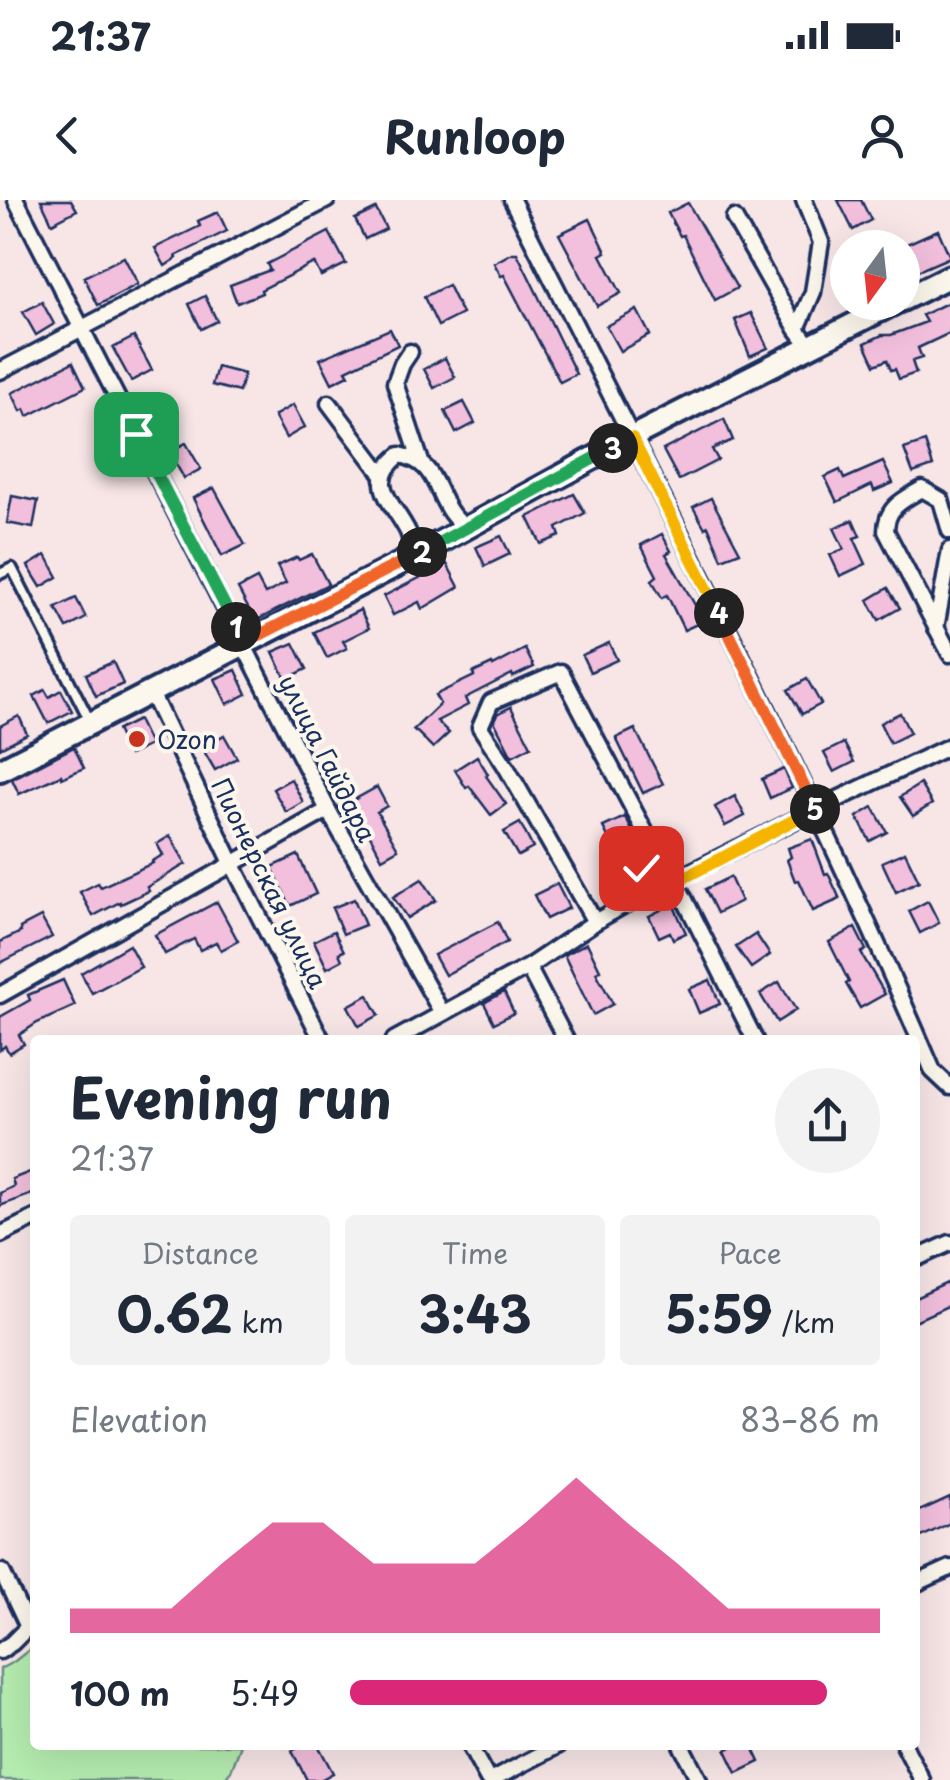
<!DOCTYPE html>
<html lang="en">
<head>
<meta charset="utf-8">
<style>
  :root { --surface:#fff; --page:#f2f2f3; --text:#1f2937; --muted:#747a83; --accent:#db2777 }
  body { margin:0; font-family:"Playpen Sans",sans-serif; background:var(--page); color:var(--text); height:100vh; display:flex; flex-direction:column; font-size:38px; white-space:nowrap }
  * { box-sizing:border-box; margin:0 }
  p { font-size:32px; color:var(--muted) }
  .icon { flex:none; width:55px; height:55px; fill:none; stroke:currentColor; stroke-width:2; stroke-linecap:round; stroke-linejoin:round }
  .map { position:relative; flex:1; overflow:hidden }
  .drawer { position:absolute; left:30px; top:835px; width:890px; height:715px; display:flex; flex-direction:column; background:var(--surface); border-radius:10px; box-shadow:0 10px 40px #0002 }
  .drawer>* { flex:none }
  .needle { width:65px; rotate:195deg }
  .tools { position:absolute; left:830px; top:30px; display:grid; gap:20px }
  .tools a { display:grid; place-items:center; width:90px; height:90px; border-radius:50%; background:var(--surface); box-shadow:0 10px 40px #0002; font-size:50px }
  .pin { position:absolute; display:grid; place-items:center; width:85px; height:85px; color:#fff; margin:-42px; border-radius:20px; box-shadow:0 5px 15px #0006 }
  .km { position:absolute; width:50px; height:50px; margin:-25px; border-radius:50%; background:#222; color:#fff; font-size:28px; line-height:50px; text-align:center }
  .round { display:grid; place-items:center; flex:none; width:105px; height:105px; border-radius:52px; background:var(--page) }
  .summary { display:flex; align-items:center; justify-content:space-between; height:170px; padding:0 40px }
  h1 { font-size:55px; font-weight:700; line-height:75px }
  .figures { display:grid; grid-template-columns:repeat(3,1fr); gap:15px; height:170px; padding:10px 40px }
  .figures div { display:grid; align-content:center; border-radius:10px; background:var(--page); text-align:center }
  .figures b { font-size:50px; font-weight:700 }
  .figures small { font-size:28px; font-weight:400 }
  .figures p { font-size:28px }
  .chart { height:280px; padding:20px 40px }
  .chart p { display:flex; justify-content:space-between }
  .chart svg { width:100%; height:180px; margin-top:10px; fill:var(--accent); opacity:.7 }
  ul { padding:0 40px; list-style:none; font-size:32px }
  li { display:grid; grid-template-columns:160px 120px 1fr; align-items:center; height:75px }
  li i { height:25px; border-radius:12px; background:var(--accent) }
  .status { display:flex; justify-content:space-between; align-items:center; height:70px; padding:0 50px; background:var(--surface); direction:ltr }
  .status svg { height:28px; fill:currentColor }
  header { display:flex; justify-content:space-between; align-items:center; height:130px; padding:0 40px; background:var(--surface); font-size:45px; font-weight:700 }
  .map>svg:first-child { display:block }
  .green { fill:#b5ecaf; stroke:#688e86; stroke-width:2.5 }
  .building { fill:#f2bfdc; stroke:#1b2f5e; stroke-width:2.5 }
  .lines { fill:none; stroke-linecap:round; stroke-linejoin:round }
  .lane-casing { stroke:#1b2f5e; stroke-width:15 }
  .street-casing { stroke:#1b2f5e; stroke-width:21 }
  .secondary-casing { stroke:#1b2f5e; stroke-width:28 }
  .lane { stroke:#fbf7ec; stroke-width:8 }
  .street { stroke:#fbf7ec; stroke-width:14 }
  .secondary { stroke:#fbf7ec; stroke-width:20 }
  .split-1-casing { stroke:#fff; stroke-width:20 }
  .split-2-casing { stroke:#fff; stroke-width:20 }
  .split-3-casing { stroke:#fff; stroke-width:20 }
  .split-4-casing { stroke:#fff; stroke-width:20 }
  .split-5-casing { stroke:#fff; stroke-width:20 }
  .split-6-casing { stroke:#fff; stroke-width:20 }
  .split-1 { stroke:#22a559; stroke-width:12 }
  .split-2 { stroke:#f0652b; stroke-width:12 }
  .split-3 { stroke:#22a559; stroke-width:12 }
  .split-4 { stroke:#f5b400; stroke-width:12 }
  .split-5 { stroke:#f0652b; stroke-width:12 }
  .split-6 { stroke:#f5b400; stroke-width:12 }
  .poi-dot { fill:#c8321e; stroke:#fbf7ec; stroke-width:4 }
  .labels { text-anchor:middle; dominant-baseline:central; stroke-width:8; stroke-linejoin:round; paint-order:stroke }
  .poi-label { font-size:25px; fill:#1b2f5e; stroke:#fbf7ec; text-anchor:start }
  .street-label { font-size:25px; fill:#1b2f5e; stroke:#fbf7ec }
</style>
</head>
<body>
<div class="status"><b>21:37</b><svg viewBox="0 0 49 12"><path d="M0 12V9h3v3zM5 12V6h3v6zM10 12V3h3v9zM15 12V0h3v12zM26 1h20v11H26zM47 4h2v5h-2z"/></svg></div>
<header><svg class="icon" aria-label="back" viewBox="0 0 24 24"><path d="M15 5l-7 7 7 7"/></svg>Runloop<svg class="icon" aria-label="person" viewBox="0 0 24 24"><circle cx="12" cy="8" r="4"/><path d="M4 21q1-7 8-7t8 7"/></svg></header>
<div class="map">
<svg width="950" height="1580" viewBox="0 0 950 1580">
  <rect width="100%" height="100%" fill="#f8e6e7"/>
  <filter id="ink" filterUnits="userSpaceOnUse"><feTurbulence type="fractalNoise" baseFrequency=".01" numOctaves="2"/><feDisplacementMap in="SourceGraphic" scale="20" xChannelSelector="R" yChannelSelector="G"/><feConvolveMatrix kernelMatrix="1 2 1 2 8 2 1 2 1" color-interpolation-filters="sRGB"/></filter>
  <g filter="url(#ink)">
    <polygon class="green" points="35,1445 35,1545 241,1545 231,1571 224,1580 0,1580 0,1469 15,1461"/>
    <g class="building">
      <polygon points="41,0 71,0 77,10 52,23"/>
      <polygon points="838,0 861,0 871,20 853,30"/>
      <polygon points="688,3 737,88 715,100 683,35 680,36 668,13"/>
      <polygon points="376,9 386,29 365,39 355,19"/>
      <polygon points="218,12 227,31 176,56 177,58 165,66 155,48 200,26 198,21"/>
      <polygon points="590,19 606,52 601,55 621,93 597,106 559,34"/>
      <polygon points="938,30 950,57 918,71 916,67 902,75 902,46"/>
      <polygon points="329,32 346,64 321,76 314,63 261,90 262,93 237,103 230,85 270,70 267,64"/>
      <polygon points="512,53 517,53 529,77 576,174 560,182 504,75 501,76 494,63"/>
      <polygon points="124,57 138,84 98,105 84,77"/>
      <polygon points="448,85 462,114 438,126 424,97"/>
      <polygon points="205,96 217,121 201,129 189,104"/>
      <polygon points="42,102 54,124 36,135 23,112"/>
      <polygon points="947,103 950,110 950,133 918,148 922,158 912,161 916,173 899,179 895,169 891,170 887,160 875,165 865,143 882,135 891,135 926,122 922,115"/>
      <polygon points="637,110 650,135 620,151 606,126"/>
      <polygon points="751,113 768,148 750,156 735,120"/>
      <polygon points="390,129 398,145 346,170 349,175 332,183 320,159"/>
      <polygon points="134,137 152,170 131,181 113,148"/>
      <polygon points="445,158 455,177 434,188 424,169"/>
      <polygon points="73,162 85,187 28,216 25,209 21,211 12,193"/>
      <polygon points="217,167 244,174 239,192 212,185"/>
      <polygon points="464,202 475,223 456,233 445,211"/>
      <polygon points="293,205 305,227 286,238 274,216"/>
      <polygon points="724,219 733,240 712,249 718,260 679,280 663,250"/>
      <polygon points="925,242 933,266 913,273 904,249"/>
      <polygon points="186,243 201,269 184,278 169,252"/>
      <polygon points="883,262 893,283 874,291 872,285 837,302 825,277 840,270 844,279"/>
      <polygon points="214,288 245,345 222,356 193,298"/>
      <polygon points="574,294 585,313 557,328 560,336 541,344 528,317"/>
      <polygon points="12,296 38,301 33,328 7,323"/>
      <polygon points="711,298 740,352 722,359 708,326 705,328 693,307"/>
      <polygon points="853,320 860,336 854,338 866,364 840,376 830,355 844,349 834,328"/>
      <polygon points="662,334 671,351 666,354 704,421 684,430 667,395 662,398 652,380 657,376 641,345"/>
      <polygon points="501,336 510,354 485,366 476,347"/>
      <polygon points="312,354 328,384 255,421 238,389 257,379 265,394 286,383 277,366 297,357 299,360"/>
      <polygon points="46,355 58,377 41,387 28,366"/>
      <polygon points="447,364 459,387 422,409 419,402 393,415 384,396"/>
      <polygon points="888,388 900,408 879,420 868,400"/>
      <polygon points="76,398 86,418 67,428 56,408"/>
      <polygon points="360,410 369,428 343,441 347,448 327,458 314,432"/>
      <polygon points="294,443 307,469 286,479 273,452"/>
      <polygon points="609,443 617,460 590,472 582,455"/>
      <polygon points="525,449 534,467 513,477 512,474 465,498 468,505 437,521 449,533 433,548 416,531 415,532 413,530 440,504 435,495 474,476 473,473 492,464 493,466"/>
      <polygon points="113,462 123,484 96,496 86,474"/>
      <polygon points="236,470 247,494 227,504 215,479"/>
      <polygon points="807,479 821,504 802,514 788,490"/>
      <polygon points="45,490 49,497 61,490 72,511 48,523 34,496"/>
      <polygon points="511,507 531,546 512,556 494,521 497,514"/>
      <polygon points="900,513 910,533 890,543 880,523"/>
      <polygon points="19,516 27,534 0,548 0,526"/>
      <polygon points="138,520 150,545 129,555 117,530"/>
      <polygon points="635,529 663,584 643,593 616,538"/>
      <polygon points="224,535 237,558 215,570 202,548"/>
      <polygon points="844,543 854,562 834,572 824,553"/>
      <polygon points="74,547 84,568 62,578 61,575 19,594 12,579"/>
      <polygon points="477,556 488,574 486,576 506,604 491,615 469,586 466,588 455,570"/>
      <polygon points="784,569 792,588 770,598 762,579"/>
      <polygon points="291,579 303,602 286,612 273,589"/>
      <polygon points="920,584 932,604 913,616 900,597"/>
      <polygon points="377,587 387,606 377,612 398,649 382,658 352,601"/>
      <polygon points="735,596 745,616 725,626 715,607"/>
      <polygon points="873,607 887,632 870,641 857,617"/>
      <polygon points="625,617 637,640 616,652 603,627"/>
      <polygon points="520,623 533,648 518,656 504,632"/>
      <polygon points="170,636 186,664 147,687 149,691 121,704 120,702 93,716 80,692 98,683 101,687 153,663 152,661 163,655 157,644"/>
      <polygon points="812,639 825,674 828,673 840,699 813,711 799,680 795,681 787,660 791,657 788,648"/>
      <polygon points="905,652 919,681 896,692 882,662"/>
      <polygon points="298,655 316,694 290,706 272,667"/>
      <polygon points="730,677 741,701 717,713 705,689"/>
      <polygon points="422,679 436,700 407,718 393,697"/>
      <polygon points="557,684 569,708 546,719 534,695"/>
      <polygon points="354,699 365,725 343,734 332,708"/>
      <polygon points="928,701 939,723 920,733 909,711"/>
      <polygon points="217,702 238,741 221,750 216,742 200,750 194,739 165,754 155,735"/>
      <polygon points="673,704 686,733 673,739 670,732 659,737 649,716"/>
      <polygon points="41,717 52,737 0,763 0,742 21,732 20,728"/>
      <polygon points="498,722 507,742 445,775 434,755"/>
      <polygon points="855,728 866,750 861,753 885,794 860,808 846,784 849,782 829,742"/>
      <polygon points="334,731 344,751 339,753 342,760 327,768 314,741"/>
      <polygon points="756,734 770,755 751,768 736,747"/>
      <polygon points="587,743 600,770 596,772 613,804 593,815 564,755"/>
      <polygon points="129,745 141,767 92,793 81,773"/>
      <polygon points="63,780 75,806 37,823 19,835 24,844 9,853 5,846 0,850 0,817 30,800 28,795"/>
      <polygon points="710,780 720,804 699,813 689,789"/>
      <polygon points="779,782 796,810 777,822 760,794"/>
      <polygon points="504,792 514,813 494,823 484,803"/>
      <polygon points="368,795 379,815 359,826 348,806"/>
      <polygon points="35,970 35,993 0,1006 0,993 14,986 12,979"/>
      <polygon points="947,1083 950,1091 950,1105 915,1121 915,1098"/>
      <polygon points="950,1297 950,1323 915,1340 915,1313"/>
      <polygon points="304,1545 318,1545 333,1573 320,1580 307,1580 292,1551"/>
      <polygon points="736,1545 752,1545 760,1562 737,1573 726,1550"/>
    </g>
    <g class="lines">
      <g class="lane-casing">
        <polyline id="lane" points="0,374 12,368 91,523"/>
      </g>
      <g class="street-casing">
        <g id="street">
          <polyline points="16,0 328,610 442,813"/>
          <path d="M512 0C657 288 807 575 933 871L950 887"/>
          <polyline points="734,18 797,129 810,147"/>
          <polyline points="797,129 813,92 821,42 804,0"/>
          <polyline points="410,152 402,164 395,183 421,262"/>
          <polyline points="0,171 327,0"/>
          <polyline points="329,203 383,275"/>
          <path d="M950 331 941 300 922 289C903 300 886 307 886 331L950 454"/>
          <path d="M415 356C413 348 411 340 408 332 394 303 364 283 400 255 434 262 433 284 449 310 453 317 460 323 466 329"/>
          <polyline points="936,428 950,350"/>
          <polyline points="151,493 233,665 322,840"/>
          <polyline points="676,682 755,840"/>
          <polyline points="595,722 505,565 480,527 491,502 561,472 649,639 626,704"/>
          <polyline points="528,767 566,840"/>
          <polyline points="0,795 328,610"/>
          <polyline points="394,840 528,767 595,722 626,704 815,610 950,546"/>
          <polyline points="0,1035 35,1018"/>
          <polyline points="915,1059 950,1043"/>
          <polyline points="915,1384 950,1368"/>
          <polyline points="0,1451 12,1443 28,1427 2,1372"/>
          <polyline points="469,1545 488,1580"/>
          <polyline points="681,1545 699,1580"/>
          <polyline points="904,1545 922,1580"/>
          <polyline points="492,1580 559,1545"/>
        </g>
      </g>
      <g class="secondary-casing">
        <g id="secondary">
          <polyline points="902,100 950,76"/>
          <polyline points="0,570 415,356 632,237 897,102"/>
        </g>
      </g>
      <use href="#lane" class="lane"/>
      <use href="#street" class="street"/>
      <use href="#secondary" class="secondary"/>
    </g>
  </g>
  <g class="lines" filter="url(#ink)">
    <g class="split-1-casing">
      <polyline id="split-1" points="136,234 236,427"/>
    </g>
    <g class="split-2-casing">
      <polyline id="split-2" points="236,427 244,443 422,352"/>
    </g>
    <g class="split-3-casing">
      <polyline id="split-3" points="422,352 613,248"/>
    </g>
    <g class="split-4-casing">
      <polyline id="split-4" points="613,248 632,238 719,413"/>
    </g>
    <g class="split-5-casing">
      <polyline id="split-5" points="719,413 815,609"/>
    </g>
    <g class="split-6-casing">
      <polyline id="split-6" points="641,668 626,704 676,682 815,609"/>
    </g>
    <use href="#split-1" class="split-1"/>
    <use href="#split-2" class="split-2"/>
    <use href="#split-3" class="split-3"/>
    <use href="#split-4" class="split-4"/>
    <use href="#split-5" class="split-5"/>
    <use href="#split-6" class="split-6"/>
  </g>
  <circle class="poi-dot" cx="137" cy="539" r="10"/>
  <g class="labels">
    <g class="poi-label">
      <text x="157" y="539">Ozon</text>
    </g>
    <g class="street-label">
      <text transform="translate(328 558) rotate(63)">улица Гайдара</text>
      <text transform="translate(270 683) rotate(64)">Пионерская улица</text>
    </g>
  </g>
</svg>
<div class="tools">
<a><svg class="needle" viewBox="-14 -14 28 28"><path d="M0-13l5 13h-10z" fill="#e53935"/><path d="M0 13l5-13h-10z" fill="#747a83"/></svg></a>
</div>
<div class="pin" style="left:136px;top:234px;background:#1e9e55"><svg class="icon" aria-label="arrive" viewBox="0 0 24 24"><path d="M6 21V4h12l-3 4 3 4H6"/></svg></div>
<div class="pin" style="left:641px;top:668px;background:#d93025"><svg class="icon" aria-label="check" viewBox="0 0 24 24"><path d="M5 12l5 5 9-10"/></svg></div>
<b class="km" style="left:236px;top:427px">1</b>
<b class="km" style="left:422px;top:352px">2</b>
<b class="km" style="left:613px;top:248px">3</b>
<b class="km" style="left:719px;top:413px">4</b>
<b class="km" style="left:815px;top:609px">5</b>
<section class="drawer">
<div class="summary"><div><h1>Evening run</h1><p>21:37</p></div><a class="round"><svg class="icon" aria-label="share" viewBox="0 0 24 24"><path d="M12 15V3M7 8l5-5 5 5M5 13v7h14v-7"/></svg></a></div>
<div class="figures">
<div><p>Distance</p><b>0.62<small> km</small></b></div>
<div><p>Time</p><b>3:43</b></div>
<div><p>Pace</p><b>5:59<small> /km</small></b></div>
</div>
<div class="chart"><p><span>Elevation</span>83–86 m</p>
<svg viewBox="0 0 160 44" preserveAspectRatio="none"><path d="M0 44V38L10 38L20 38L30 27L40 17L50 17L60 27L70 27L80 27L90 17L100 6L110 17L120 27L130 38L140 38L150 38L160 38V44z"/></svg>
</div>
<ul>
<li><b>100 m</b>5:49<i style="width:90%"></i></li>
</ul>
</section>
</div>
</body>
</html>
